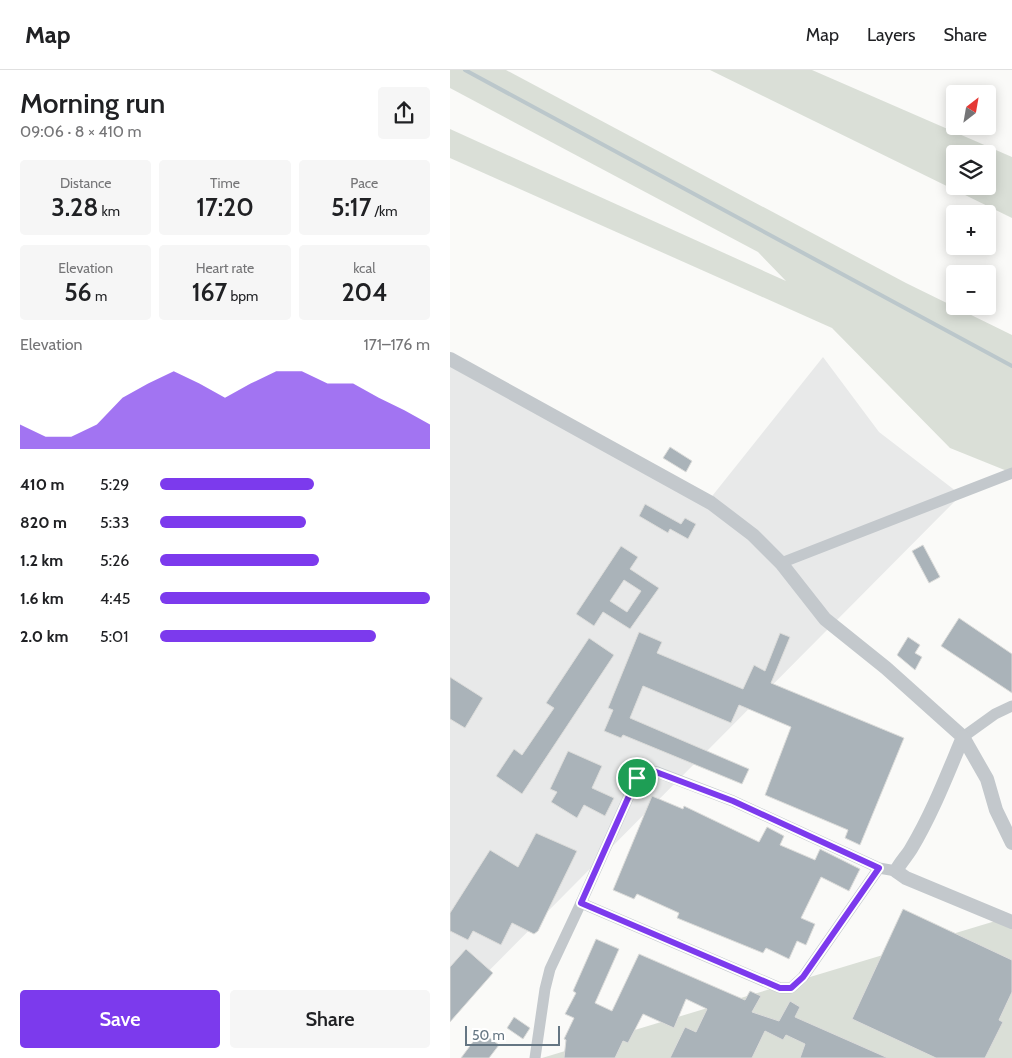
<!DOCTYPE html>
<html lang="en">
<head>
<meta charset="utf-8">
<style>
  :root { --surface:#fff; --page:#f6f6f6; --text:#202124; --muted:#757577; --line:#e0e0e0; --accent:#7c3aed }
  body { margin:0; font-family:Cabin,sans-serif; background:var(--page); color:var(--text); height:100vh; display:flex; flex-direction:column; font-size:19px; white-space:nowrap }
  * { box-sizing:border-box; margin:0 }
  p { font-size:16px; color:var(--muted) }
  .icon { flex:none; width:28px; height:28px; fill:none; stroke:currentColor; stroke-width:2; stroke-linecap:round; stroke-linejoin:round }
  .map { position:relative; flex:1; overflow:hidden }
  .panel { display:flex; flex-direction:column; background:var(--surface); width:450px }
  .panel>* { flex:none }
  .needle { width:32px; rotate:31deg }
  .buttons { position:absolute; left:496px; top:15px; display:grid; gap:10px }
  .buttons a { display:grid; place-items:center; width:50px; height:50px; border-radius:5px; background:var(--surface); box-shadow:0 2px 12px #0003; font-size:25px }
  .scale { position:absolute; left:15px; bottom:12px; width:95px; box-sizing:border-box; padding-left:5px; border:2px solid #657683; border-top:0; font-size:14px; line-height:18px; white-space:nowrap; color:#657683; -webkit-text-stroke:4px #fff; paint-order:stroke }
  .pin { position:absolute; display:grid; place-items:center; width:42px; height:42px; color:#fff; margin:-21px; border:2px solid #fff; border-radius:50%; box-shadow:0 1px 5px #0007 }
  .round { display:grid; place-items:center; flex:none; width:52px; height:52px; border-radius:5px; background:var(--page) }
  .head { display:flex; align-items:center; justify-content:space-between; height:85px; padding:0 20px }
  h1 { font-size:28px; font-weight:600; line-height:38px }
  .figures { display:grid; grid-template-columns:repeat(3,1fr); gap:8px; height:85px; padding:5px 20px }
  .figures div { display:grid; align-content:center; border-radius:5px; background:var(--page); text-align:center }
  .figures b { font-size:25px; font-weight:600 }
  .figures small { font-size:14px; font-weight:400 }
  .figures p { font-size:14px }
  .chart { height:140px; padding:10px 20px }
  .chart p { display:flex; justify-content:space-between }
  .chart svg { width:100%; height:90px; margin-top:5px; fill:var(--accent); opacity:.7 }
  .button { display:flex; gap:10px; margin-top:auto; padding:10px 20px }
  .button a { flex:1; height:58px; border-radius:5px; background:var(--accent); color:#fff; font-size:20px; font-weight:600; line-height:58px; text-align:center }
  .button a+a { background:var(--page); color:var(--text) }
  ul { padding:0 20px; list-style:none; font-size:16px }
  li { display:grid; grid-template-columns:80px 60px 1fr; align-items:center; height:38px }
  li i { height:12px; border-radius:6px; background:var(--accent) }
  header { display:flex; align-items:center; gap:30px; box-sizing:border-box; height:70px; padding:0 25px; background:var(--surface); border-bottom:1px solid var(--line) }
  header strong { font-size:24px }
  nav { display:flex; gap:28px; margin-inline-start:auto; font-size:18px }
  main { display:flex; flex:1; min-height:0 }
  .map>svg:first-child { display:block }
  .built { fill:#e8e9e9 }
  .green { fill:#dadfd7; fill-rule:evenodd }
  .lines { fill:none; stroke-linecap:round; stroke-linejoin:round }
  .stream { stroke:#bbc7cb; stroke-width:4 }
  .building { fill:#aab3b9; stroke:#dcdcda; fill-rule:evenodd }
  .minor { stroke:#c3c8cc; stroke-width:11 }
  .tertiary { stroke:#c3c8cc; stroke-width:14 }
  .route-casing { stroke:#fff; stroke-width:10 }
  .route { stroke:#7c3aed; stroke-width:6 }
</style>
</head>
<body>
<header>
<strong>Map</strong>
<nav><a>Map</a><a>Layers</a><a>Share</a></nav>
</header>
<main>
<section class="panel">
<div class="head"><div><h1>Morning run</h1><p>09:06 · 8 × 410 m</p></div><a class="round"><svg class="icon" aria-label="share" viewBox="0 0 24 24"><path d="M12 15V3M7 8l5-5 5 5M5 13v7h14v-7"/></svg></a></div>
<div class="figures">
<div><p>Distance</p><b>3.28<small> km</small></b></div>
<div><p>Time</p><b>17:20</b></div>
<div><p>Pace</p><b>5:17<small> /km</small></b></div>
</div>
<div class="figures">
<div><p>Elevation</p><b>56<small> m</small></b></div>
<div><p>Heart rate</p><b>167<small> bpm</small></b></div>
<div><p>kcal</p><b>204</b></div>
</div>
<div class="chart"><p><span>Elevation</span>171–176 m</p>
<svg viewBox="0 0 160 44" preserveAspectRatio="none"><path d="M0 44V32L10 38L20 38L30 32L40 19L50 12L60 6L70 12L80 19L90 12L100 6L110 6L120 12L130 12L140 19L150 25L160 32V44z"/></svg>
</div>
<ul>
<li><b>410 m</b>5:29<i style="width:57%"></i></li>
<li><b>820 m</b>5:33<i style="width:54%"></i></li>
<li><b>1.2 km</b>5:26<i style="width:59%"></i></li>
<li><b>1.6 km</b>4:45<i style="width:100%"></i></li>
<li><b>2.0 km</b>5:01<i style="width:80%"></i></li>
</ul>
<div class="button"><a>Save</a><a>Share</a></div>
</section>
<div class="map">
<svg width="562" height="988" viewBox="0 0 562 988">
  <rect width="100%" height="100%" fill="#fafaf8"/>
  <polygon class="built" points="373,287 429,362 511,425 0,940 0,295 255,435"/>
  <g class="green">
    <polygon points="0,0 56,0 456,213 562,265 562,403 500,378 382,258 0,88 0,59 336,211 308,182 0,18"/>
    <path d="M260 0H362L562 87V148ZM505 84H538V116H505Z"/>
    <polygon points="562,846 562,988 92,988"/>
  </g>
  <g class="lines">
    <polyline class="stream" points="15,0 562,296"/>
  </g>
  <g class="building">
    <polygon points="220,377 242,391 236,402 213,388"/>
    <polygon points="195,434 231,454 235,448 246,454 238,469 220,459 218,463 189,446"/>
    <polygon points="473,475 490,507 479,513 462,481"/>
    <path d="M171 476 188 487 180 499 209 518 180 559 153 542 144 556 126 544ZM174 510 191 521 177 542 160 531Z"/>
    <polygon points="509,548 562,584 562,623 491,576"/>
    <polygon points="189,562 212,572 207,583 293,619 304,595 315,601 330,563 340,567 321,613 454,668 410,775 395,768 398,760 315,725 341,657 289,635 281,653 193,616 180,648 299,699 292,714 173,665 171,668 154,661 163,640 158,638"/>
    <polygon points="458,567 470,575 465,583 472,587 465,600 447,585"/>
    <polygon points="139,568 164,585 72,724 46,706 64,679 72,685 104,638 96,633"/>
    <polygon points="0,607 33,628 15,658 0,649"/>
    <polygon points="118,681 152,696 142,718 164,728 155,746 134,735 127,748 101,732 107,722 100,719"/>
    <polygon points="202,726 233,739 234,736 309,772 317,757 334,766 330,775 365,790 370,779 410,799 399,821 371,807 351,848 365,854 356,875 347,871 339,889 316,878 313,883 227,848 229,843 187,824 184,829 163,820"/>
    <polygon points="86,763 127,781 88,861 84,864 62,853 51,875 23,861 18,870 0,861 0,843 40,780 68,797"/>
    <polygon points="453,839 562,890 562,922 549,950 553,952 535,988 486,988 402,949"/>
    <polygon points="146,869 169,879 145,933 162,941 189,884 295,930 300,921 311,926 302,942 329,951 340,931 350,937 345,947 438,988 350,988 355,974 336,965 333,970 315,961 302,988 220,988 235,957 246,962 257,939 236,929 224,958 193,944 178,973 173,971 165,988 114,988 116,970 114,969 124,948 115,944 126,923 123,921"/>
    <polygon points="16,879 43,903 0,952 0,897"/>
    <polygon points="64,947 80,958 73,969 57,958"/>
    <polygon points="31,961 49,975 39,988 11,988"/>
  </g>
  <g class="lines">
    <g class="minor">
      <polyline points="331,493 562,403"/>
      <polyline points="513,667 545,644 562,636"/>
      <polyline points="131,833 187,708 195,700 207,702 283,731 429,798 446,801"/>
      <polyline points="85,988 95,919 100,899 131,833 330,918 341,918 353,907 429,798"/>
    </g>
    <g class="tertiary">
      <path d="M0 289 261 433 303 465 331 493 375 549 436 598 513 667C497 705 482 744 461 779 456 787 450 793 446 801L456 808 562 852"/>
      <polyline points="513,667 537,709 546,740 562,773"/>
    </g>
  </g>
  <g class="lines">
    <g class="route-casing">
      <polygon id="route" points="195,700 206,702 283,731 429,798 353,907 341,918 330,918 131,833 187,708"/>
    </g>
    <use href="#route" class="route"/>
  </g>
</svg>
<div class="buttons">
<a><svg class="needle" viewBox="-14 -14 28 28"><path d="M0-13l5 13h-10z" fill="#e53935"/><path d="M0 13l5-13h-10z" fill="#757577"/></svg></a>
<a><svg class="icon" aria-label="layers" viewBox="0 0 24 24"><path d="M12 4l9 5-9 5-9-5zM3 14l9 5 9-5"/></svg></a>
<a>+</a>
<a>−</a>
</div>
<div class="scale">50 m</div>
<div class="pin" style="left:187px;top:708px;background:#1e9e55"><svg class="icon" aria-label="arrive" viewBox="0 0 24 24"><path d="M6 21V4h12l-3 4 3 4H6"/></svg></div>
</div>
</main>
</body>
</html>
